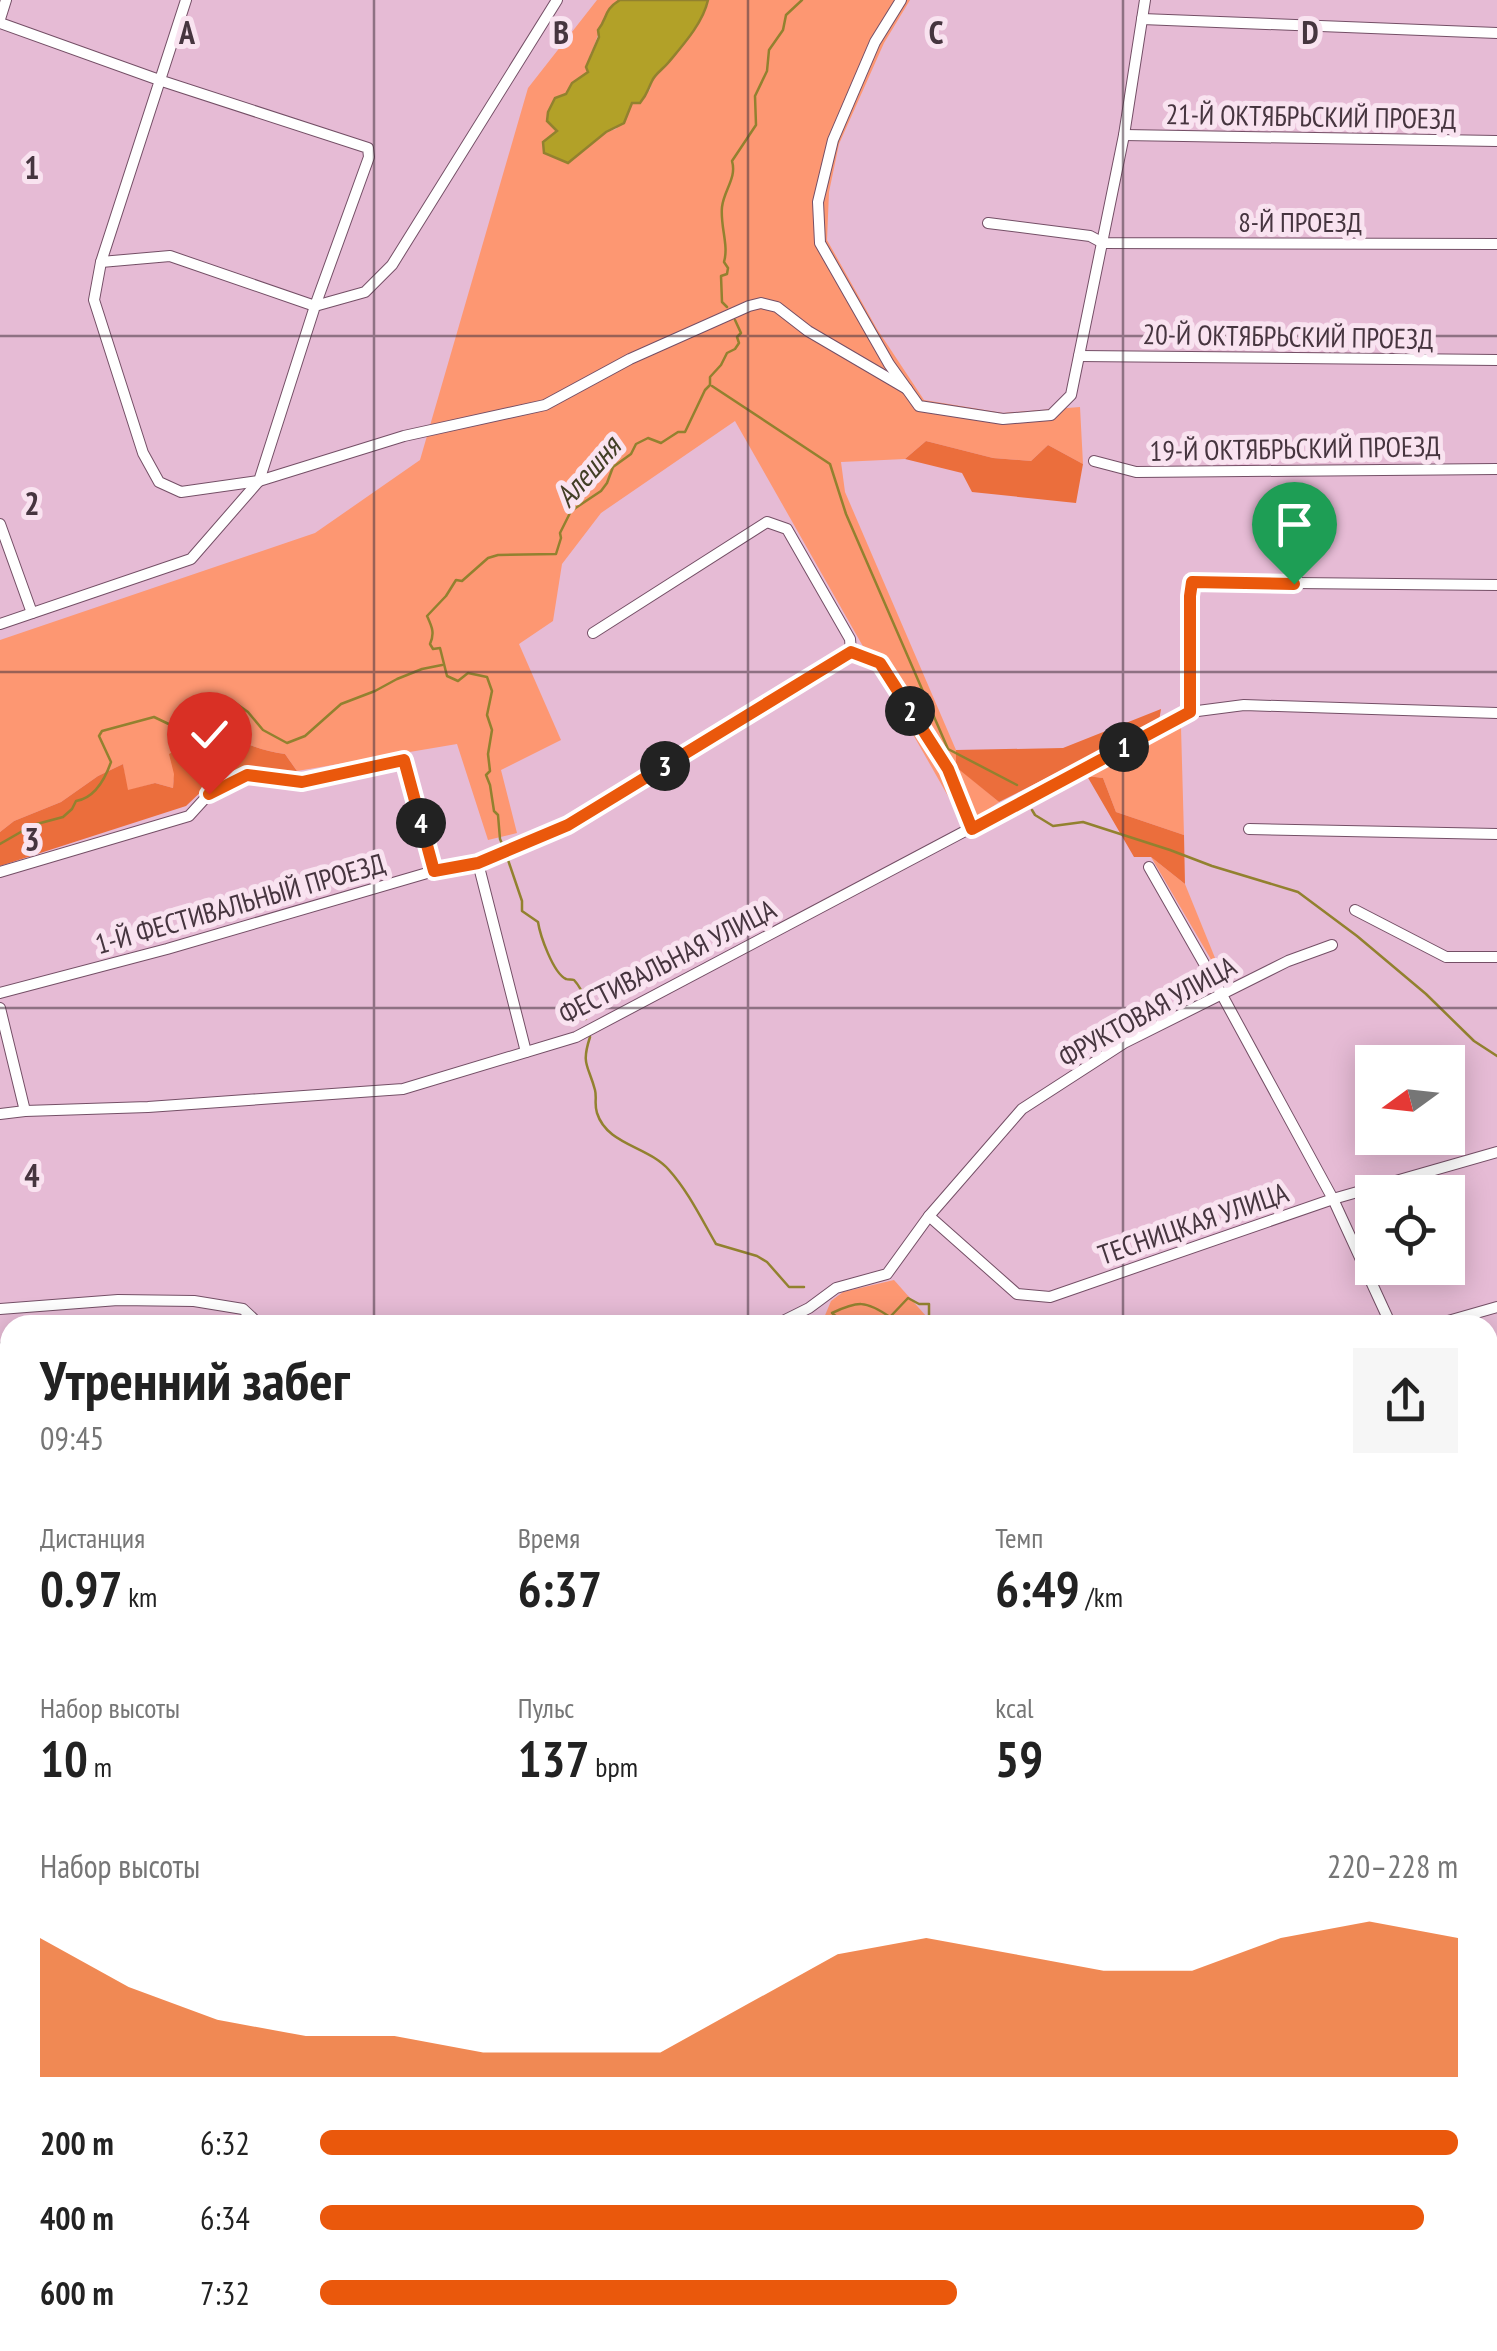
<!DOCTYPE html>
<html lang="ru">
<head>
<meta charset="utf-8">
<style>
  :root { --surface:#fff; --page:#f6f6f6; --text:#222; --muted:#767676; --accent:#ea580c }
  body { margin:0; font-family:"PT Sans Narrow",sans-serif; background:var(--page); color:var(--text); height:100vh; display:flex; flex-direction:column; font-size:38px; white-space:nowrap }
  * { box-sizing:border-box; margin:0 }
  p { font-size:32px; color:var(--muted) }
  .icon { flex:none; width:55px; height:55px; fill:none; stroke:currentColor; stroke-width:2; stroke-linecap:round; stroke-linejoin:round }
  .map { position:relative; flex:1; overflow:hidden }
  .sheet { position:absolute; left:0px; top:1315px; width:1498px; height:1038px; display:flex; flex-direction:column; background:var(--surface); border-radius:30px 30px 0 0; box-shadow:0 5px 25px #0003 }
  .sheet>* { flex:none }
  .needle { width:65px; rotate:255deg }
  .buttons { position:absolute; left:1355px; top:1045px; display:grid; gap:20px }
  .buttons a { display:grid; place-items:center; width:110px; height:110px; border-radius:0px; background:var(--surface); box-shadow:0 5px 25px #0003; font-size:50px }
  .pin { position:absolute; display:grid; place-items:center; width:85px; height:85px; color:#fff; margin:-102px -42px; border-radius:50% 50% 50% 0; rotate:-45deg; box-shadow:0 0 10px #0007 }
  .pin .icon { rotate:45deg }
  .km { position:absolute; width:50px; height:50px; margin:-25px; border-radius:50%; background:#222; color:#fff; font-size:28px; line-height:50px; text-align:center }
  .round { display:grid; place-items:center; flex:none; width:105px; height:105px; border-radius:0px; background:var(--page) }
  .summary { display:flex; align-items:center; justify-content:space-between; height:170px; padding:0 40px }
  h1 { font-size:55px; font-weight:800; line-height:75px }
  .stats { display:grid; grid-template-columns:repeat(3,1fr); gap:15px; height:170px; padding:10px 40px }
  .stats div { display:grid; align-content:center }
  .stats b { font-size:50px; font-weight:800 }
  .stats small { font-size:28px; font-weight:400 }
  .stats p { font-size:28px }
  .chart { height:280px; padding:20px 40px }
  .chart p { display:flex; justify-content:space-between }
  .chart svg { width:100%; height:180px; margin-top:10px; fill:var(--accent); opacity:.7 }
  ul { padding:0 40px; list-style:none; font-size:32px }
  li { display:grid; grid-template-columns:160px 120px 1fr; align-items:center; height:75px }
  li i { height:25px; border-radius:12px; background:var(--accent) }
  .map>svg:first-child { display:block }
  .green { fill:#fd9772 }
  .forest { fill:#eb6e3c }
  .water { fill:#b2a128; stroke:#92812f; stroke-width:2.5 }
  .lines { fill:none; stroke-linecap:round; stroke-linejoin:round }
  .stream { stroke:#92812f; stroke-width:2.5 }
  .minor-casing { stroke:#744f66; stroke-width:12 }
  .minor { stroke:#fff; stroke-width:10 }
  .route-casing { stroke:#fff; stroke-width:20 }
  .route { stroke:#ea580c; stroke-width:12 }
  .grid { fill:none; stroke:#46353f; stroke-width:2.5; stroke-opacity:0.55 }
  .labels { text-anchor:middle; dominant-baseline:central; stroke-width:10; stroke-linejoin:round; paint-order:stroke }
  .street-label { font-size:28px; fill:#46353f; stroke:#f9e3f0 }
  .water-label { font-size:30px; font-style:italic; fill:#423e26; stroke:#f9e3f0 }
  .grid-label { font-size:32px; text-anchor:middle; font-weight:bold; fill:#46353f; stroke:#f9e3f0; stroke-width:10; stroke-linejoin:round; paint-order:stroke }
</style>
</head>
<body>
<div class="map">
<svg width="1497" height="2351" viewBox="0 0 1497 2351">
  <rect width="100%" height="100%" fill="#e6bbd5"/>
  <g class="green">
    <path d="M597 0H620C601 12 600 36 590 55L592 58 588 72 572 83 566 94 557 131 568 163 606 132 616 129 632 103 650 90 652 80 669 62 707 7 708 0H910L884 43 839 144 829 192 827 240 877 329 924 400 1003 413 1080 407 1083 464 1048 445 1031 461 993 458 926 441 905 459 841 462 845 492 956 750V766L999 802 965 826 735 421 601 513 562 564 553 621 519 644 561 740 501 770 517 833 488 840 457 744 297 771 285 754C256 750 232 738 206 725 186 741 174 763 173 788L155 783 127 791 123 764 98 776 61 802 14 821 0 832V640L315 533 420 460 528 88Z"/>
    <polygon points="1181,727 1184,835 1116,812 1103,778 1087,776"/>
    <polygon points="1151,857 1185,884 1226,985"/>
    <polygon points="894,1280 934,1325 821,1325 831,1301 843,1292"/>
    <polygon points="1491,1633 1497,1644 1497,1684 1488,1686 1488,1634"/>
    <polygon points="1488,1876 1497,1894 1497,1959 1488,1940"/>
    <polygon points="1488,1983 1497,1988 1497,2040 1488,2026"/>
    <polygon points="1497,2171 1497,2299 1488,2300 1488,2196"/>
  </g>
  <g class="forest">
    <polygon points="926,441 993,458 1031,461 1048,445 1083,464 1076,503 972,492 962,473 905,459"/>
    <polygon points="1161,709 1159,721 999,802 956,767 956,750 1063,748"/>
    <path d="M206 725C232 738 256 750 285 754L297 771 249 769 206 787 186 806 0 866V832L14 821 61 802 98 776 123 764 128 790 155 783 173 788 174 774 169 754 186 745Z"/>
    <polygon points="1087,776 1103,778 1116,812 1184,835 1185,884 1151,857 1134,857"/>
    <polygon points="1493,2298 1497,2299 1497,2351 1454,2351 1458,2343 1488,2342 1488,2300"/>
    <polygon points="715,2343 775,2343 774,2351 715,2351"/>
  </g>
  <path class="water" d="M620 0H708C703 23 683 45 668 63 663 69 655 74 652 81 647 91 648 93 640 103H632L624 123 606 132 568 163 544 153 543 142 557 131 547 121 548 112 555 98 566 94 572 83 588 72 586 67 599 37 598 30C608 18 603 10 620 0Z"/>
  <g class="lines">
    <g class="stream">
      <path d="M727 307 722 302 721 276 727 274 728 268 724 262C729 245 720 226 722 207 724 190 737 178 732 161L756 125 755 96 767 71 769 50 783 30 786 15 802 0"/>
      <polyline points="712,386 830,464 846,514 948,749 1017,785"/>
      <polyline points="1032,810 1035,815 1053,826 1083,822 1170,850 1212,866 1298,892 1357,936 1426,994 1474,1041 1497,1056"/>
      <path d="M0 844 33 825 63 817 72 809 76 801C95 798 105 779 111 762L99 736 102 731 154 717 175 727 197 726 204 718 202 710 205 700 221 697 234 702 248 712 263 730 287 743 305 736 341 704 375 691 397 679 422 669 442 665"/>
      <path d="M503 846 500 839 498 815 494 811 490 785 486 775 490 771 488 754 492 730 487 715 492 691 487 677 468 673 458 681 447 676 440 648 433 649 430 644C435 633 432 627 427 616L446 596 456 580 462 581 488 558 498 555 556 554 561 538 560 533 571 511 601 491 607 483 613 467 631 454 636 444 648 438 661 443 678 432H685L705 390 710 385V377L721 365 727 353 735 349 739 343 737 337 741 333 735 320"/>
      <path d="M507 857 522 901V911L538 922C540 935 553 973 566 979 568 980 572 979 574 980 585 992 585 1003 586 1019"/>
      <path d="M590 1037C581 1065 588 1064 595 1090 597 1098 594 1104 597 1113 607 1145 648 1146 669 1170 688 1191 702 1220 716 1244L757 1256 767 1262 789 1287H804"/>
      <path d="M832 1313C858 1301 865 1300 890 1317L908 1298 919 1304H929V1325"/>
      <polyline points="833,1314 848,1325"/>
    </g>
    <g class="minor-casing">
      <g id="minor">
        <polyline points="557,0 392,265 365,292 315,306 259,481 404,436 545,405 630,359 749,306 761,303 777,307 808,331 907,389"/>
        <polyline points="901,0 875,42 833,140 818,202 820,243 889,364 919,406 1003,419 1051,415 1071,395 1124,135 1145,0"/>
        <polyline points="0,19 6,0"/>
        <polyline points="1142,19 1497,33"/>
        <polyline points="0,23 162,81 368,148 369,157 315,306 170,256 101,262 186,0"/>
        <polyline points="1124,135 1497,141"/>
        <polyline points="988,223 1090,236 1103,243 1497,244"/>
        <polyline points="101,262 94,300 143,453 159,482 181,492 259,481"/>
        <polyline points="1079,356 1497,360"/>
        <polyline points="1094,461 1136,472 1497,469"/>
        <polyline points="0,524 32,613"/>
        <polyline points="0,624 191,559 258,482"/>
        <polyline points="593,633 767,522 787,529 850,639 851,651"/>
        <polyline points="851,651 880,663 947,769 971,829"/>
        <polyline points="1190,712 1190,596 1192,582 1497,585"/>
        <polyline points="1249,829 1497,834"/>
        <polyline points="478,863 526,1052"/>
        <polyline points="1149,867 1222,995 1333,1199 1391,1325"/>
        <polyline points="0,872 189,816 209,794 247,775 302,782 404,760 434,871"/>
        <polyline points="1355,910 1446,957 1497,957"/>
        <polyline points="0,993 167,949 434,871 478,863 568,825 851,651"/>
        <polyline points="0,1008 25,1111"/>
        <polyline points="0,1114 25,1111 148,1107 403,1089 576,1037 1190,712 1244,705 1497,713"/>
        <polyline points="929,1216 1017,1294 1050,1297 1333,1199 1497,1152"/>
        <polyline points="0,1309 118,1300 194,1301 243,1309 260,1325"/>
        <polyline points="775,1325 809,1308 836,1288 887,1274 929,1216 1022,1109 1124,1043 1288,961 1332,945"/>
        <polyline points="1434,1325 1497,1307"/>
        <polyline points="1488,1463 1497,1460"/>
        <polyline points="0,1520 10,1517"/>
        <polyline points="1488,1550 1497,1569"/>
        <polyline points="1488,1613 1497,1604"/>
        <polyline points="0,1660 10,1682"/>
        <polyline points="0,1712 10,1708"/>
        <polyline points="0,1989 10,1986"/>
        <polyline points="299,2342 300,2351"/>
        <polyline points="975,2342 976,2351"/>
        <polyline points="440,2348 461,2351"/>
        <polyline points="223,2351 247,2342"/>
        <polyline points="708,2351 708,2342"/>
        <polyline points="779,2351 780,2342"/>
        <polyline points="1178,2351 1181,2342"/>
        <polyline points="1383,2351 1387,2342"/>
      </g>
    </g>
    <use href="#minor" class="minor"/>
  </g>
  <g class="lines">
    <g class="route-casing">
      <polyline id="route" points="209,794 247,775 302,782 404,760 434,871 478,863 568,825 851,652 880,663 948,769 972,829 1190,712 1190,596 1192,582 1294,584"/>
    </g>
    <use href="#route" class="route"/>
  </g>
  <path class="grid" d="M374 0V1325M748 0V1325M1123 0V1325M0 336H1497M0 672H1497M0 1008H1497M0 1343H10M1488 1343H1497M0 1679H10M1488 1679H1497M0 2015H10M1488 2015H1497M374 2342V2351M748 2342V2351M1123 2342V2351"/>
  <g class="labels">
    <g class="street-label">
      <text transform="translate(1311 116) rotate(1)">21-Й ОКТЯБРЬСКИЙ ПРОЕЗД</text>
      <text x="1300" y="221">8-Й ПРОЕЗД</text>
      <text transform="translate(1288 336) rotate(1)">20-Й ОКТЯБРЬСКИЙ ПРОЕЗД</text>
      <text transform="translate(1295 448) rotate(-1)">19-Й ОКТЯБРЬСКИЙ ПРОЕЗД</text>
      <text transform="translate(240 903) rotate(-16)">1-Й ФЕСТИВАЛЬНЫЙ ПРОЕЗД</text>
      <text transform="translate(667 961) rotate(-27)">ФЕСТИВАЛЬНАЯ УЛИЦА</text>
      <text transform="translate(1147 1011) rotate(-29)">ФРУКТОВАЯ УЛИЦА</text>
      <text transform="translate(1193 1223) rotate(-19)">ТЕСНИЦКАЯ УЛИЦА</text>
    </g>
    <g class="water-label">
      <text transform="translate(587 471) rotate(-49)">Алешня</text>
    </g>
  </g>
  <g class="grid-label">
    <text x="187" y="44">A</text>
    <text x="561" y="44">B</text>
    <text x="936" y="44">C</text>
    <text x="1310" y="44">D</text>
    <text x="32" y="179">1</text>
    <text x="32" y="515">2</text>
    <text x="32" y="851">3</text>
    <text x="32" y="1187">4</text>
  </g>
</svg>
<div class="buttons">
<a><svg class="needle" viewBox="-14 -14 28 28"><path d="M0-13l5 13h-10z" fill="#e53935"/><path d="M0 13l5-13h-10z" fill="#767676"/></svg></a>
<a><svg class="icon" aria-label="locate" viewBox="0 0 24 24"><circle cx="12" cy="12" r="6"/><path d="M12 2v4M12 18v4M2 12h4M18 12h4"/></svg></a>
</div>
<div class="pin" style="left:1294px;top:584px;background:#1e9e55"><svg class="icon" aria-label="arrive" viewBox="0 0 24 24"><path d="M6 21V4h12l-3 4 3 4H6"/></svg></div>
<div class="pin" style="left:209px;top:794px;background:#d93025"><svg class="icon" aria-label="check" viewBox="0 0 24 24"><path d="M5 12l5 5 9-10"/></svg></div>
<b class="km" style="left:1124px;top:747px">1</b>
<b class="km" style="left:910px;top:711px">2</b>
<b class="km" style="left:665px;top:766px">3</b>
<b class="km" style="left:421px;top:823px">4</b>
<section class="sheet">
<div class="summary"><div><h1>Утренний забег</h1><p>09:45</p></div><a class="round"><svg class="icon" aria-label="share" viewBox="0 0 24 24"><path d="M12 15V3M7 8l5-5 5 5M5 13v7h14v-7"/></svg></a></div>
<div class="stats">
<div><p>Дистанция</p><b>0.97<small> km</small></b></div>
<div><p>Время</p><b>6:37</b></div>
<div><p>Темп</p><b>6:49<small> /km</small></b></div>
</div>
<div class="stats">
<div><p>Набор высоты</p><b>10<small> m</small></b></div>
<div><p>Пульс</p><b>137<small> bpm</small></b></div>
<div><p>kcal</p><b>59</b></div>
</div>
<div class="chart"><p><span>Набор высоты</span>220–228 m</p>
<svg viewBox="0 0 160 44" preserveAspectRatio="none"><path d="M0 44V10L10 22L20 30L30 34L40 34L50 38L60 38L70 38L80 26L90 14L100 10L110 14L120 18L130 18L140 10L150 6L160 10V44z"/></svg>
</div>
<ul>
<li><b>200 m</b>6:32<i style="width:100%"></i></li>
<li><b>400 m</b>6:34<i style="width:97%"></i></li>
<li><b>600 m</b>7:32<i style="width:56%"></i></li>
</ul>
</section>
</div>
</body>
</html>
